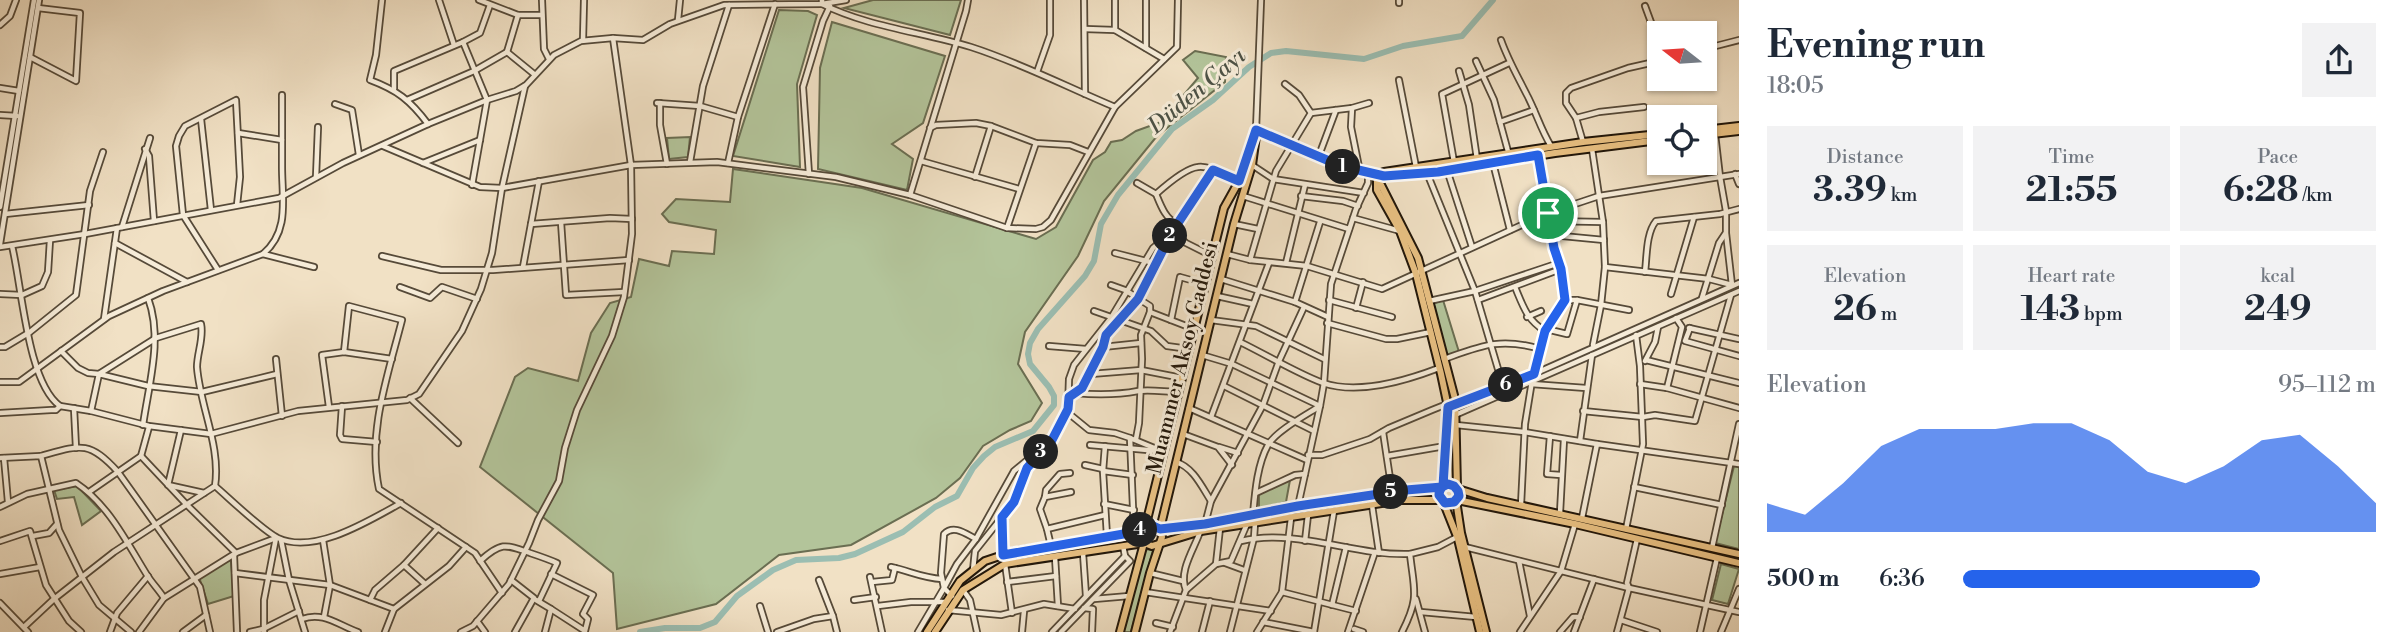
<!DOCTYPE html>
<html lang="en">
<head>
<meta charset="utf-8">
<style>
  :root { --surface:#fff; --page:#f2f2f3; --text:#1f2937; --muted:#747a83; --accent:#2563eb }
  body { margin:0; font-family:"Libre Bodoni",serif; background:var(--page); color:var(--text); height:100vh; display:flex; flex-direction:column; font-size:26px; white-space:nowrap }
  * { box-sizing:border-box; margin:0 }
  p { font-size:23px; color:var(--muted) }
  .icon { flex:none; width:38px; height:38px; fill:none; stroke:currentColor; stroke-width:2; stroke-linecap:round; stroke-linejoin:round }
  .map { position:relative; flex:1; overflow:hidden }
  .sheet { display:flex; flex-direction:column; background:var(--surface); width:665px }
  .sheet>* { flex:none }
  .needle { width:46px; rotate:287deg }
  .tools { position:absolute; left:1647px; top:21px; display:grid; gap:14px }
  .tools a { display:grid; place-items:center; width:70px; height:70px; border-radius:0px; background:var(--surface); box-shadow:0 2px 5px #0004; font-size:35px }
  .pin { position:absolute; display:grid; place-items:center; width:60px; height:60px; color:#fff; margin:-30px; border:4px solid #fff; border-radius:50%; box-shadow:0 2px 7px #0007 }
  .km { position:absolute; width:35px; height:35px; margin:-18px; border-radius:50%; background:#222; color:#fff; font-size:19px; line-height:35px; text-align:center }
  .round { display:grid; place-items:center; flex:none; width:74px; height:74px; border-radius:0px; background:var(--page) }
  .overview { display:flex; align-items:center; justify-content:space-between; height:119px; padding:0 28px }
  h1 { font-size:38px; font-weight:700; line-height:52px }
  .stats { display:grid; grid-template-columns:repeat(3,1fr); gap:10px; height:119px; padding:7px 28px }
  .stats div { display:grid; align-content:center; border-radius:0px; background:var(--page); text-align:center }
  .stats b { font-size:35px; font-weight:700 }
  .stats small { font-size:19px; font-weight:400 }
  .stats p { font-size:19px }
  .chart { height:196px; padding:14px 28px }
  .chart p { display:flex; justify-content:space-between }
  .chart svg { width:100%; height:126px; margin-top:7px; fill:var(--accent); opacity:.7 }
  ul { padding:0 28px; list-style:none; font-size:23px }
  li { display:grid; grid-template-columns:112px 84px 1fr; align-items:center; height:52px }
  li i { height:18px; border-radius:9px; background:var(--accent) }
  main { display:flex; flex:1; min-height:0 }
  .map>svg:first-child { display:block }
  .green { fill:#b3c49a; stroke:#6a6e52; stroke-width:2 }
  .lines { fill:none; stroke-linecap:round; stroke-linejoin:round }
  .river { stroke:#9bbeb2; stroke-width:6 }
  .minor-casing { stroke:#564a39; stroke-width:8 }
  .major-casing { stroke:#22170a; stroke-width:10 }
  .minor { stroke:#f6ecd9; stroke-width:4.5 }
  .major { stroke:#e8c082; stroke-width:6 }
  .route-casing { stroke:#fff; stroke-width:14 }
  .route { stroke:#2563eb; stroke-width:9 }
  .labels { text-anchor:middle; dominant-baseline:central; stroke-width:6; stroke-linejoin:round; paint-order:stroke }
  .street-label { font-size:21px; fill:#22170a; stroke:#f6ecd9 }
  .water-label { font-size:23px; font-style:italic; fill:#4c5145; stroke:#f6ecd9 }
</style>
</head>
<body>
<main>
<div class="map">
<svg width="1739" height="632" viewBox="0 0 1739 632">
  <rect width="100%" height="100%" fill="#f1e1c5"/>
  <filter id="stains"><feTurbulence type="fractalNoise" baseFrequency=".00286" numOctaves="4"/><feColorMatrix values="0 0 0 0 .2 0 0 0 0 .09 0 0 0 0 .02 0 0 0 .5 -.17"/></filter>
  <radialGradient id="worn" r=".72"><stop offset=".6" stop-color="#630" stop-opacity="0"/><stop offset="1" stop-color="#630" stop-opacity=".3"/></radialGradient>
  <g class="green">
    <polygon points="873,0 961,0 950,35 844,8"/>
    <polygon points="779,10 808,11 817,15 797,84 800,167 733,156"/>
    <polygon points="832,22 945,56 923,123 892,144 913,159 907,190 818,169 820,68"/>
    <polygon points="1195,51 1226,57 1225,82 1157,136 1104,201 1078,256 1025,332 1018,364 1042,403 1031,421 1010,430 983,446 960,478 936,498 851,545 779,555 716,604 617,629 613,573 480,467 515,377 528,368 578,381 591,333 610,303 631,297 639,259 669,266 672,251 714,254 716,230 669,222 662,214 676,199 730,202 733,169 862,188 1036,239 1056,227 1093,160 1105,152 1111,142 1122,140 1136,131 1161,122 1198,78 1183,60"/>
    <polygon points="690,137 688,157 669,159 667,138"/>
    <polygon points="1443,300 1459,352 1445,356 1432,304"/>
    <polygon points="1734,466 1739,467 1739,549 1715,543"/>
    <polygon points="1290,480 1286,502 1259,509 1259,494"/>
    <polygon points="77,486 101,511 82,525 74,497 57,499 54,490"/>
    <polygon points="1144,549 1153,550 1131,632 1123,632"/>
    <polygon points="229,560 231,561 234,596 208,604 199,577"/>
    <polygon points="1721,564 1739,569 1728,604 1712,600"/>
  </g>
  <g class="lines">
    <polyline class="river" points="640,632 665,628 700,628 715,622 737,596 773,570 796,560 839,558 855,554 903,532 935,507 957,496 973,468 984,456 995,447 1033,431 1054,405 1054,396 1049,387 1030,364 1028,354 1030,343 1038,329 1085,276 1094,261 1101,224 1118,195 1172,129 1213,100 1249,67 1271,53 1286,51 1364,59 1403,46 1462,36 1493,0"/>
    <g class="minor-casing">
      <g id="minor">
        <path d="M382 0 376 55 370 80C397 90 410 100 428 124"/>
        <polyline points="439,0 454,45"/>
        <polyline points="479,0 518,15 542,15"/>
        <polyline points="542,0 544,49 549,59"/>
        <path d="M822 0V4C868 27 922 32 971 47 1021 63 1067 87 1115 107"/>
        <polyline points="1084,0 1085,94"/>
        <polyline points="1115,0 1115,30 1164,59"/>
        <polyline points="1399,0 1399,3"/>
        <polyline points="1645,6 1659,44"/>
        <polyline points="678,20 680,0"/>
        <polyline points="0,25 10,16 16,0"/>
        <polyline points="1085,29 1115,30"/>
        <polyline points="613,38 631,165 717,162 836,177 910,195 1007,228 1036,229 1043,227 1051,220 1115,107 1177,47 1178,0"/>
        <polyline points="583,40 584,0"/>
        <path d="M1501 40C1508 60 1518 77 1527 95 1536 112 1541 130 1551 146"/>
        <polyline points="463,42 480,33 490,5"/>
        <polyline points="1146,48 1146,0"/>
        <polyline points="1704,49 1739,40"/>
        <polyline points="507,52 518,15"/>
        <polyline points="30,57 76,81 80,13 38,8"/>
        <polyline points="1476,61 1494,100 1509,155"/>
        <polyline points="1459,71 1469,105 1477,159"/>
        <polyline points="1037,72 1050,35 1050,0"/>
        <polyline points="1399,80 1416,167"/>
        <polyline points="0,88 19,91"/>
        <polyline points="394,89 394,71 463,42 487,100 472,185"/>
        <polyline points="407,100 474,71 507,52 534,74"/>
        <polyline points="657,103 700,106 738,117"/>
        <polyline points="660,103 660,125 667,164"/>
        <polyline points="335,104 352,110 359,155"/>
        <polyline points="1352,108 1351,127 1360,172"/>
        <polyline points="1311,113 1352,108 1369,103"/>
        <polyline points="0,115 17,116"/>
        <polyline points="1576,118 1599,112 1644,107"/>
        <polyline points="201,119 211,210"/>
        <polyline points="1500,122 1534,110"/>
        <polyline points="930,128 936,125 976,123 991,126 1036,143 1070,145 1088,152"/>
        <polyline points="1256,130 1261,0"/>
        <polyline points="238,133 282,140"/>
        <polyline points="1583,142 1576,118 1566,103 1566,93 1571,88 1628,68 1659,61"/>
        <polyline points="383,146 480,187 502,188 631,165 632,234 624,297 612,336 577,410 565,448 559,481 538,520 529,543 509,584 473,626 461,632"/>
        <polyline points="145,149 149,156 154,221"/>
        <polyline points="1592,149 1603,222 1605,267 1709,279 1732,285 1726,233 1726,211 1720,177 1715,134"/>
        <polyline points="1318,158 1336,110"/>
        <polyline points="921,161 1019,189"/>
        <polyline points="690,162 703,86 729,5"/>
        <polyline points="1454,162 1442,94 1509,63"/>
        <polyline points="423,163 480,140"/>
        <polyline points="728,163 738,117 775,4"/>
        <polyline points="1493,163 1510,230"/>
        <polyline points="1252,165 1273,179 1364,193"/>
        <polyline points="1447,170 1472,247"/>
        <polyline points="1427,173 1475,291 1503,386"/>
        <polyline points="809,174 803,87 823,21 830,6"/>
        <polyline points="1735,174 1739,184"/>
        <polyline points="316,177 318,127"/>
        <polyline points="975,177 991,126"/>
        <polyline points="1137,183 1156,194"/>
        <polyline points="910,195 966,11 968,0"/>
        <polyline points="1243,196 1349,229"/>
        <polyline points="1301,196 1343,201 1358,206"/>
        <polyline points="0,207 34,0"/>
        <polyline points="5,214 89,205"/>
        <polyline points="1353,218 1400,231"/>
        <polyline points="1549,221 1603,222"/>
        <polyline points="561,222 566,295 624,292"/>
        <polyline points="531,224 610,218 632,219"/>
        <path d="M1177 224C1165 218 1161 206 1156 194 1165 186 1186 168 1198 167 1210 165 1228 177 1239 181"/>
        <polyline points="1234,224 1258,229"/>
        <polyline points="122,227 150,138"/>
        <polyline points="1007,228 1036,143"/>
        <polyline points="1552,235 1604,240"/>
        <polyline points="115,243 187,282"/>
        <polyline points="0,244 39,0"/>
        <path d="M12 246C22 286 27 382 60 406"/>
        <polyline points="0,247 85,234 279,198 343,163 428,124 487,100 516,91 526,85 554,55 581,41 613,38 643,40 670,24 724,5 822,4 846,0"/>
        <polyline points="1115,253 1154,263"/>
        <polyline points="263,254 314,267"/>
        <polyline points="1227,254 1250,260 1307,266 1382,289 1548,213 1599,196 1739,174"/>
        <polyline points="382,256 441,270 493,270 629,260"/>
        <polyline points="1250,260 1276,171 1311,113 1299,95 1285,84"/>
        <polyline points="1286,263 1305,185"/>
        <polyline points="523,267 539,181"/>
        <polyline points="218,270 183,215 176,146 179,136 185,126 236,100 240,177 237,205"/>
        <path d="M1645 272C1647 256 1646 233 1656 221L1720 214 1739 209"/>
        <polyline points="1221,279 1295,302 1328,317"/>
        <polyline points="1111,285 1125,290 1150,306 1150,312 1141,335 1142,359 1139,423 1136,439"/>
        <polyline points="400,287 430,298 442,287 477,299"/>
        <path d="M1515 287C1523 306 1527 320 1545 331"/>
        <polyline points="0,294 22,295 42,286 48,272 50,240"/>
        <polyline points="1671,294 1694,217"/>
        <polyline points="1217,296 1253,304"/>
        <polyline points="1702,298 1719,243 1725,234"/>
        <polyline points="1329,300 1392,317"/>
        <polyline points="1478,300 1561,269"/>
        <polyline points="1565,300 1577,300 1629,310"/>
        <polyline points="1429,301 1475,291 1559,263"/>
        <polyline points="1295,302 1320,222"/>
        <polyline points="1356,308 1363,282"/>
        <polyline points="1094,311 1151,331 1167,346 1189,349"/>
        <polyline points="1150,312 1194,329"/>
        <polyline points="1527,317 1541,311"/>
        <polyline points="104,319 117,228"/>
        <polyline points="1171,320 1180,277 1205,284"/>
        <polyline points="1211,320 1256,326 1324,359"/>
        <polyline points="1327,323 1386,339 1397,339 1431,332"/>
        <polyline points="1689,328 1739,339"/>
        <polyline points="1690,328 1685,341 1739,356"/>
        <polyline points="1546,329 1567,334 1577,300"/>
        <path d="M1240 342C1265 354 1298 374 1323 383 1359 395 1405 381 1439 368"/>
        <polyline points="1593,345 1601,305 1605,267"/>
        <polyline points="1049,346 1086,349"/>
        <polyline points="0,347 5,347 30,332 76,295 90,191 103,152"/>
        <polyline points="1103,347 1141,343"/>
        <path d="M344 352 349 306 402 320C388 375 367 432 379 489L475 553 502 593"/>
        <polyline points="1202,355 1232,364 1320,406 1298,506"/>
        <polyline points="276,359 282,416"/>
        <path d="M1444 359C1481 346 1500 337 1540 349"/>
        <polyline points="1646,360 1739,383"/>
        <polyline points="1645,361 1655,342 1658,327"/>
        <polyline points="1534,373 1545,331 1565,300 1561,269 1554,248 1538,155"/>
        <polyline points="1091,374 1141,370 1182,378"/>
        <path d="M0 382H19L109 316 163 291 263 254C290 231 282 199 282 167 282 143 282 119 282 95"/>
        <polyline points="1531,384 1586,388"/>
        <polyline points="1640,384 1667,388 1739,408"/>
        <polyline points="1224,386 1314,431"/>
        <polyline points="1667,388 1682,327 1676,318"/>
        <path d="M1075 393C1097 395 1117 395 1138 391 1150 389 1166 392 1179 392"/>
        <polyline points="1069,396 1082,388 1103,347 1106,335 1138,299 1172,232 1213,170"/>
        <polyline points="410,398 458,443"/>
        <polyline points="342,406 340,435 342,439 377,442"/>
        <polyline points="329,407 322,355 344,352 392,359"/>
        <polyline points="74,408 76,448"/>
        <polyline points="1189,408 1307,460"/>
        <polyline points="91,411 99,374 148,386 202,392 277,374"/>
        <polyline points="1583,411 1643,417 1655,415 1695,421 1731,295"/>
        <polyline points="1067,412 1089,430 1115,433 1130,438"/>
        <polyline points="0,413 51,410 56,410 60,406 91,411 149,426 211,434 298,411 407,400 419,394 462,331 481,289 492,253 502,188 525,86"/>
        <polyline points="1455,415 1739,291"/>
        <polyline points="1211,417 1269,263"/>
        <path d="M143 425C149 383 163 338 148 298"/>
        <polyline points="1456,425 1524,432 1597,444"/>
        <polyline points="181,430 168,485 204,493"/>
        <polyline points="1383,432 1391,485"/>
        <polyline points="1183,434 1218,447 1232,465"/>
        <polyline points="1550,436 1547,474 1561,475"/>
        <polyline points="1580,441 1592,355"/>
        <polyline points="1090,445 1159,451"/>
        <polyline points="1219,447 1238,453"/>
        <polyline points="1308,455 1322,455 1370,439 1389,428 1432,410 1442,406 1455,405 1534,374 1739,283"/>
        <path d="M41 456C80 445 89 440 118 472L200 587 210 632"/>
        <polyline points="141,456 187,505 236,553"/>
        <polyline points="1387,456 1445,446"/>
        <polyline points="0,458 41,456 59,530 82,577 99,605 131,632"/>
        <polyline points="4,458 8,502"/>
        <path d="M1176 462C1193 467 1202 487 1211 501"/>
        <polyline points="1085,465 1103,469"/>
        <polyline points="1103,471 1105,446"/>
        <path d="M215 486C230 499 263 531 278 538 315 555 370 520 401 503"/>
        <polyline points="1634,487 1722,505"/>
        <polyline points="89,492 141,456 149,427"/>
        <polyline points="1256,493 1295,475 1305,474"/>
        <polyline points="1045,497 1046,490 1060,474 1070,473"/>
        <polyline points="1104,504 1134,510"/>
        <polyline points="1372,505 1379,553"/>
        <polyline points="1521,505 1525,424 1532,381"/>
        <path d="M0 507 27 494 76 483C109 505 127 543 147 575 152 583 159 590 164 598L236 553 276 538"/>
        <polyline points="1560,513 1564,439"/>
        <path d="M1253 515C1255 493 1257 465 1268 445 1276 431 1306 415 1320 406L1324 383 1331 284 1356 209 1368 183V173"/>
        <polyline points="1002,517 1003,555"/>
        <polyline points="1291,518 1282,592 1356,611"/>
        <polyline points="1582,518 1597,444 1739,464"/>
        <polyline points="1205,524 1211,501 1263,405 1279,361 1304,307"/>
        <polyline points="1047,529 1040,509 1045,497 1071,492"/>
        <polyline points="1626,529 1643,444 1640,366 1636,335"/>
        <polyline points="1134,531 1130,438 1164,452"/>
        <polyline points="33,536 49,533 57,524"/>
        <polyline points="1107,536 1103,471 1133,475"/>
        <polyline points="281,540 289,580 305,632"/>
        <polyline points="323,540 330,585 324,617"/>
        <polyline points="0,541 30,531 46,585 69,621 81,632"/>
        <path d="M1241 541C1297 528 1353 556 1410 554"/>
        <polyline points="1305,541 1308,515"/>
        <polyline points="1051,546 1047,529 1105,515"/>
        <polyline points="1465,547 1629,588 1739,612"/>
        <polyline points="1712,548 1739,424"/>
        <polyline points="1083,553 1086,596"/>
        <polyline points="234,555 237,632"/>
        <polyline points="1055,557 1058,606"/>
        <path d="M480 561C501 542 505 544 530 553 539 556 548 559 557 563L539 601"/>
        <polyline points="1519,561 1530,616"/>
        <polyline points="1225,563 1244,570"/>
        <polyline points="1005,564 1012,613"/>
        <polyline points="1216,564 1220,528"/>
        <polyline points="404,565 425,584"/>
        <path d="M891 567C910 571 922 578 942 579"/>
        <polyline points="973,570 975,551 1014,502 1027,468 1052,440 1068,409 1069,379 1074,365 1111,318 1153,248 1172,232 1186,243 1212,256"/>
        <polyline points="235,573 330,585 394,609"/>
        <polyline points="1150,573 1183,581"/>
        <polyline points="0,574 40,567"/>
        <polyline points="870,577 882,632"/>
        <polyline points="511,580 534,598 515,632"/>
        <polyline points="872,582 892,580 895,568"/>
        <polyline points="1007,582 1056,576"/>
        <polyline points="963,590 970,600 977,632"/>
        <path d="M1186 590C1178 572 1194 549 1200 532"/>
        <polyline points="1145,592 1271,611"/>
        <polyline points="952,596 944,588 957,564 976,539 1014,471 1044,446"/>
        <polyline points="1094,599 1129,596"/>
        <polyline points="1416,599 1425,632"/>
        <polyline points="370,600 375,590 404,565 438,528"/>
        <polyline points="536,600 551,609 545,632"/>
        <polyline points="854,600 876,597"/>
        <polyline points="0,603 28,632"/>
        <polyline points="1332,605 1346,547"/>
        <polyline points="760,606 768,632"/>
        <polyline points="878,606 911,602 945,602"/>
        <polyline points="1084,608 1093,609 1092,632"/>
        <polyline points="551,609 585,631 588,619 583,614 593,595 551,574"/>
        <polyline points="948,610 1001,615 1044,604 1075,609"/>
        <polyline points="1421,612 1476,617"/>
        <polyline points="833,616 837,632"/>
        <path d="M302 619C323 611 338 625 358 632"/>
        <polyline points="1621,620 1657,632"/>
        <polyline points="477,621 485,632"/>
        <polyline points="1263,622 1314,632"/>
        <polyline points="1156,623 1173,627"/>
        <path d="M24 627 54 599 114 552 215 486C221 446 200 407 197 367 197 353 204 338 201 324L156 338 99 374 88 373 78 368 61 351"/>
        <polyline points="1354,629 1363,632"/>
        <polyline points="110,632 117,613 148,576"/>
        <polyline points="139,632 164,598"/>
        <polyline points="183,632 206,615"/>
        <polyline points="250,632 263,629 299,611"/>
        <polyline points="264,632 264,600 276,538"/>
        <polyline points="385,632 394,609 449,566 466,547"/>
        <polyline points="777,632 814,619 833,616 819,580"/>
        <path d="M918 632 944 588 941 573 944 534C954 524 966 534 976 539"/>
        <polyline points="1022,632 1024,611"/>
        <polyline points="1052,632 1125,556"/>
        <polyline points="1061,632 1130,561 1125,556 1123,546"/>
        <polyline points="1170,632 1186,590 1216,564 1231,561 1247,524"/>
        <polyline points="1202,632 1210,601"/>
        <polyline points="1230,632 1254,538 1255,523"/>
        <polyline points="1257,632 1282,592"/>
        <polyline points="1314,632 1334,511"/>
        <polyline points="1348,632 1375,552"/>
        <path d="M1402 632C1420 597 1414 591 1410 554L1438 547 1457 537"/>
        <polyline points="1520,632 1561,571 1575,524"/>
        <polyline points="1560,632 1573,617 1580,617"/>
        <polyline points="1574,632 1594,579"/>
        <polyline points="1617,632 1629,588 1627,583 1637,539"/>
        <polyline points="1700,632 1717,558"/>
        <polyline points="1721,632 1739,589"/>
      </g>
    </g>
    <g class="major-casing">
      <g id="major">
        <polyline points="1256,130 1341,166 1384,176 1438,172 1555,153 1659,140"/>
        <polyline points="1704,130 1739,126"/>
        <polyline points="1704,135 1739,131"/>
        <polyline points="1379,174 1384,172 1583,142 1659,134"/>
        <polyline points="1377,176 1377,190 1400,231 1416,274 1441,374 1448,407 1442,487"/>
        <polyline points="1384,176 1380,183 1418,258 1455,399 1457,488"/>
        <circle cx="1449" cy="494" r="10"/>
        <polyline points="1458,489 1487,498 1739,554"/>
        <polyline points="1456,500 1461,533 1486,632"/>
        <polyline points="1457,500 1575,524 1739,563"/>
        <polyline points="1443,501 1458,539 1480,632"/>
        <polyline points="927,632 960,581 985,561 1012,552 1134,532 1151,525 1160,529 1205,524 1298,506 1406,490 1442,487"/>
        <polyline points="935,632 963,590 1005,564 1144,543 1152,546 1201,531 1220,528 1401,500 1442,500"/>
        <polyline points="1120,632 1144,543 1142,534 1145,528 1224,208 1243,174 1256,130"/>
        <polyline points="1135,632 1150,573 1162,537 1160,529 1234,224 1252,165 1256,136"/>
      </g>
    </g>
    <use href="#minor" class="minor"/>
    <use href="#major" class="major"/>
  </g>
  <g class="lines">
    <g class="route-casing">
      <path id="route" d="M1548 213 1538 155 1438 172 1384 176 1341 166 1256 130 1239 181 1213 170 1172 232 1138 299 1106 335 1103 347 1082 388 1069 397 1068 409 1052 440 1027 468 1014 502 1002 517 1003 555 1135 532 1151 525 1160 529 1205 524 1298 506 1406 490 1442 487 1448 484 1454 486 1458 491 1459 496 1454 502 1445 503 1439 495C1439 492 1440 489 1443 486L1448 407 1534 374 1545 331 1565 300 1561 269 1554 248 1548 213"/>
    </g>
    <use href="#route" class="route"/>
  </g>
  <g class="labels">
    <g class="street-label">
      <text transform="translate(1183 358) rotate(-76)">Muammer Aksoy Caddesi</text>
    </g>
    <g class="water-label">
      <text transform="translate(1197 91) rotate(-40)">Düden Çayı</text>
    </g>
  </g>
  <rect width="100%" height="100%" filter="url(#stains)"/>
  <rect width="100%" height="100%" fill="url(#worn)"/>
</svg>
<div class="tools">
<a><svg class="needle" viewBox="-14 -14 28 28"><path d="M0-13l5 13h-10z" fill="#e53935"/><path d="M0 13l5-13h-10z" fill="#747a83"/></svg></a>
<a><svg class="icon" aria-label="locate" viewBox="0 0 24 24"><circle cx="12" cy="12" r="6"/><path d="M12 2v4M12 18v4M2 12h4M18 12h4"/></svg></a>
</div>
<div class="pin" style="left:1548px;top:213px;background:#1e9e55"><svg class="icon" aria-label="arrive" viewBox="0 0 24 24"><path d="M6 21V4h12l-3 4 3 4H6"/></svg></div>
<b class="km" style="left:1343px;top:167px">1</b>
<b class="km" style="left:1170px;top:236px">2</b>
<b class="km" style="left:1041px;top:452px">3</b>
<b class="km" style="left:1140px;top:530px">4</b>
<b class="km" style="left:1391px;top:492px">5</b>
<b class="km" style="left:1506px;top:385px">6</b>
</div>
<section class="sheet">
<div class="overview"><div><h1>Evening run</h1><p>18:05</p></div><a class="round"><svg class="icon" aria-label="share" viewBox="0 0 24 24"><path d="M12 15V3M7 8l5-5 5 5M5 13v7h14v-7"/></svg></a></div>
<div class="stats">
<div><p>Distance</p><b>3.39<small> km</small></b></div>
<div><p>Time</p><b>21:55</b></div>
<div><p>Pace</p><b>6:28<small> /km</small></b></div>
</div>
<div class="stats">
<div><p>Elevation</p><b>26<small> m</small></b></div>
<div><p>Heart rate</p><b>143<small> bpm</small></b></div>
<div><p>kcal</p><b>249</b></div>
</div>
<div class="chart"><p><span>Elevation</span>95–112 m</p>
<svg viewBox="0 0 160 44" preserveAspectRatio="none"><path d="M0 44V34L10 38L20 27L30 14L40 8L50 8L60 8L70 6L80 6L90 12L100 23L110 27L120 21L130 12L140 10L150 21L160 34V44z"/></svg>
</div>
<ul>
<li><b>500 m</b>6:36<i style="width:72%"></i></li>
</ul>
</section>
</main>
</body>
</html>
